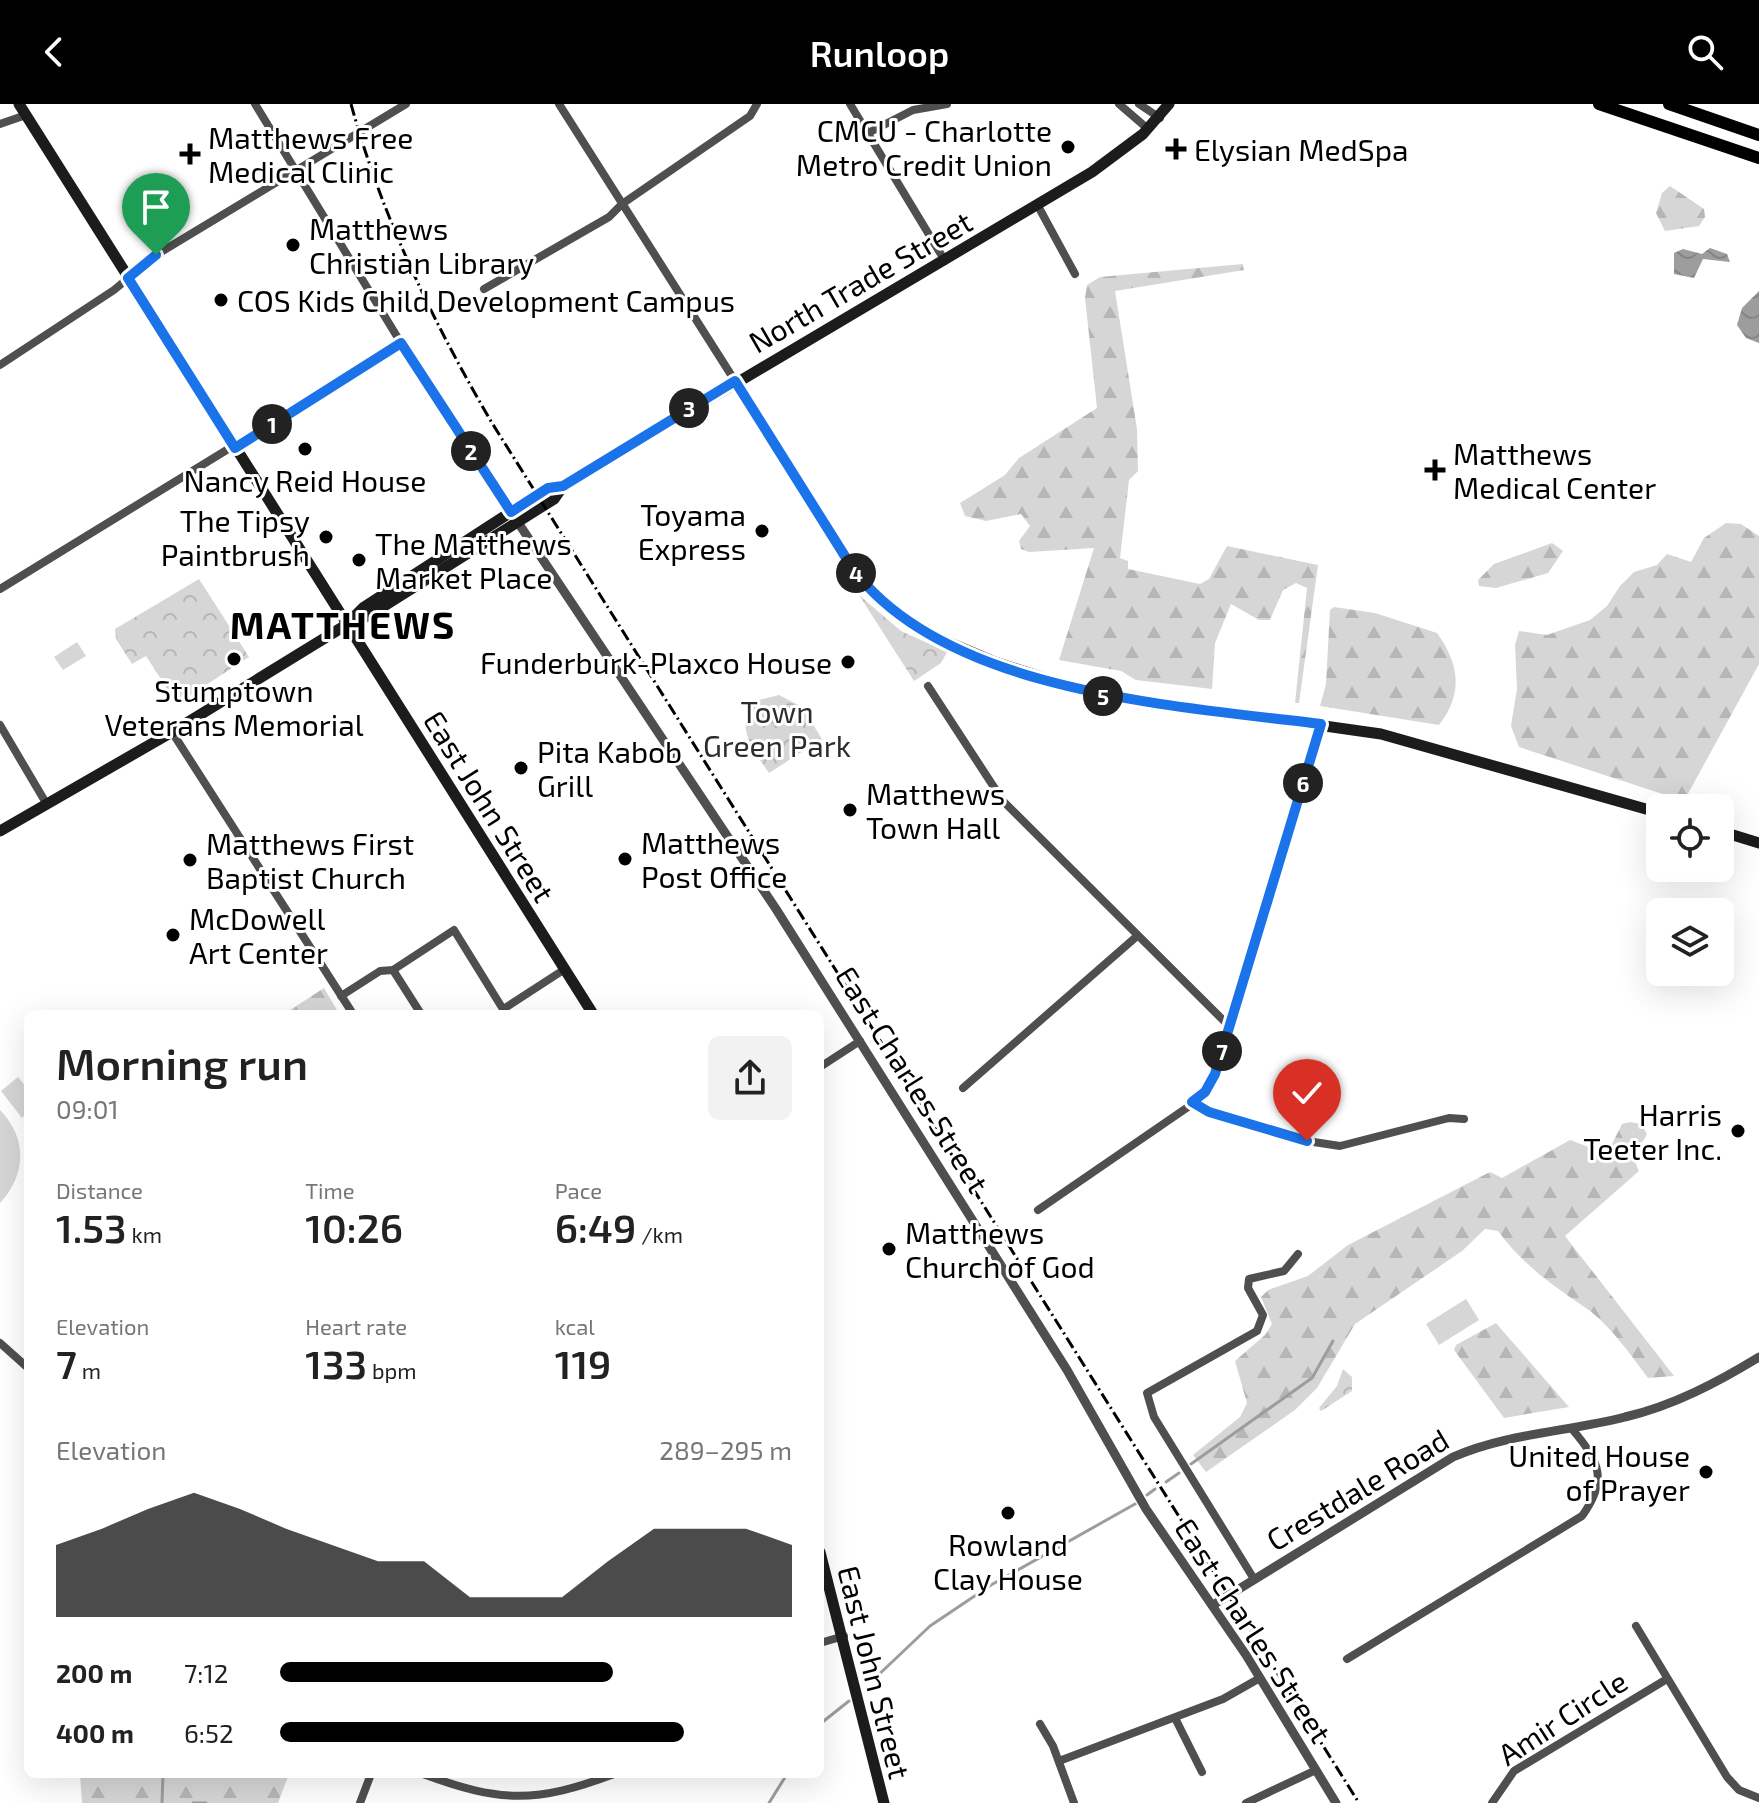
<!DOCTYPE html>
<html lang="en">
<head>
<meta charset="utf-8">
<style>
  :root { --surface:#fff; --page:#f2f2f2; --text:#222; --muted:#767676; --accent:#000 }
  body { margin:0; font-family:"Exo 2",sans-serif; background:var(--page); color:var(--text); height:100vh; display:flex; flex-direction:column; font-size:30px; white-space:nowrap }
  * { box-sizing:border-box; margin:0 }
  p { font-size:26px; color:var(--muted) }
  .icon { flex:none; width:44px; height:44px; fill:none; stroke:currentColor; stroke-width:2; stroke-linecap:round; stroke-linejoin:round }
  .map { position:relative; flex:1; overflow:hidden }
  .side { position:absolute; left:24px; top:906px; width:800px; height:768px; display:flex; flex-direction:column; background:var(--surface); border-radius:12px; box-shadow:0 8px 32px #0002 }
  .side>* { flex:none }
  .controls { position:absolute; left:1646px; top:690px; display:grid; gap:16px }
  .controls a { display:grid; place-items:center; width:88px; height:88px; border-radius:12px; background:var(--surface); box-shadow:0 8px 32px #0002; font-size:40px }
  .pin { position:absolute; display:grid; place-items:center; width:68px; height:68px; color:#fff; margin:-82px -34px; border-radius:50% 50% 50% 0; rotate:-45deg; box-shadow:0 0 8px #0007 }
  .pin .icon { rotate:45deg }
  .km { position:absolute; width:40px; height:40px; margin:-20px; border-radius:50%; background:#222; color:#fff; font-size:22px; line-height:40px; text-align:center }
  .round { display:grid; place-items:center; flex:none; width:84px; height:84px; border-radius:12px; background:var(--page) }
  .headline { display:flex; align-items:center; justify-content:space-between; height:136px; padding:0 32px }
  h1 { font-size:44px; font-weight:600; line-height:60px }
  .metrics { display:grid; grid-template-columns:repeat(3,1fr); gap:12px; height:136px; padding:8px 32px }
  .metrics div { display:grid; align-content:center }
  .metrics b { font-size:40px; font-weight:600 }
  .metrics small { font-size:22px; font-weight:400 }
  .metrics p { font-size:22px }
  .chart { height:224px; padding:16px 32px }
  .chart p { display:flex; justify-content:space-between }
  .chart svg { width:100%; height:144px; margin-top:8px; fill:var(--accent); opacity:.7 }
  ul { padding:0 32px; list-style:none; font-size:26px }
  li { display:grid; grid-template-columns:128px 96px 1fr; align-items:center; height:60px }
  li i { height:20px; border-radius:10px; background:var(--accent) }
  header { display:flex; justify-content:space-between; align-items:center; height:104px; padding:0 32px; background:var(--accent); color:#fff; font-size:36px; font-weight:600 }
  .map>svg:first-child { display:block }
  .forest { fill:url(#forest-firs) }
  .park { fill:url(#park-crowns) }
  .pitch { fill:#d6d6d6 }
  .water { fill:url(#water-waves) }
  .lines { fill:none; stroke-linecap:round; stroke-linejoin:round }
  .stream { stroke:#9d9d9d; stroke-width:3 }
  .minor { stroke:#4f4f4f; stroke-width:8 }
  .tertiary { stroke:#4f4f4f; stroke-width:9 }
  .secondary { stroke:#1c1c1c; stroke-width:11 }
  .primary { stroke:#000; stroke-width:12 }
  .rail { stroke:#000; stroke-width:3; stroke-dasharray:12 4 2 4; stroke-linecap:butt }
  .route-casing { stroke:#fff; stroke-width:16 }
  .route { stroke:#1a73e8; stroke-width:10 }
  .poi-dot { fill:#000; stroke:#fff; stroke-width:3 }
  .labels { text-anchor:middle; dominant-baseline:central; stroke-width:6; stroke-linejoin:round; paint-order:stroke }
  .poi-label { font-size:30px; fill:#000; stroke:#fff; text-anchor:start }
  .street-label { font-size:30px; fill:#000; stroke:#fff }
  .park-label { font-size:30px; fill:#2d2d2d; stroke:#fff }
  .district-label { font-size:38px; font-weight:bold; letter-spacing:2px; fill:#000; stroke:#fff }
</style>
</head>
<body>
<header><svg class="icon" aria-label="back" viewBox="0 0 24 24"><path d="M15 5l-7 7 7 7"/></svg>Runloop<svg class="icon" aria-label="search" viewBox="0 0 24 24"><circle cx="10" cy="10" r="6"/><path d="M15 15l6 6"/></svg></header>
<div class="map">
<svg width="1759" height="1699" viewBox="0 0 1759 1699">
  <defs>
    <pattern id="forest-firs" width="22" height="20" patternUnits="userSpaceOnUse" patternTransform="scale(2)"><rect width="22" height="20" fill="#d6d6d6"/><path d="M5 1l3.5 6h-7zM16 11l3.5 6h-7z" fill="#b6b6b6"/></pattern>
    <pattern id="park-crowns" width="20" height="18" patternUnits="userSpaceOnUse" patternTransform="scale(2)"><rect width="20" height="18" fill="#d6d6d6"/><path d="M2 6a3 3 0 1 1 6 0M12 15a3 3 0 1 1 6 0" fill="none" stroke="#b6b6b6"/></pattern>
    <pattern id="water-waves" width="16" height="10" patternUnits="userSpaceOnUse" patternTransform="scale(2)"><rect width="16" height="10" fill="#9d9d9d"/><path d="M0 5q4-4 8 0t8 0" fill="none" stroke="#858585"/></pattern>
  </defs>
  <rect width="100%" height="100%" fill="#fff"/>
  <g class="forest">
    <polygon points="1670,82 1704,105 1705,113 1699,122 1665,127 1656,109 1662,89"/>
    <polygon points="1243,160 1244,166 1115,187 1137,325 1138,367 1129,376 1120,454 1128,457 1128,465 1200,480 1209,475 1227,442 1318,461 1299,599 1295,599 1307,484 1296,479 1283,486 1270,516 1259,516 1231,500 1215,539 1212,585 1136,576 1121,567 1059,556 1094,444 1029,448 1021,445 1019,437 1030,422 1021,410 986,417 965,412 960,399 1005,371 1019,354 1097,304 1085,194 1087,181 1100,173"/>
    <polygon points="1726,419 1741,420 1759,432 1759,560 1684,697 1519,643 1511,622 1517,585 1515,541 1519,527 1547,531 1590,516 1607,502 1620,482 1634,468 1657,461 1667,450 1691,458 1704,434"/>
    <polygon points="1552,439 1563,447 1548,469 1496,484 1479,482 1478,476 1494,460"/>
    <path d="M1334 503 1375 509 1437 529C1459 560 1464 589 1439 621L1320 602 1326 580 1330 506Z"/>
    <polygon points="324,884 337,906 335,910 284,910"/>
    <path d="M1630 1018 1641 1020 1647 1030C1639 1046 1629 1048 1639 1067L1565 1132 1674 1272 1648 1274C1632 1252 1608 1219 1586 1204 1551 1180 1524 1162 1498 1127L1485 1125 1462 1147 1355 1220 1317 1284 1295 1306 1206 1368 1193 1351 1240 1313 1247 1299 1235 1257 1265 1231 1272 1220 1261 1193 1268 1186 1308 1172 1348 1141 1490 1068 1502 1074 1570 1036 1607 1050 1622 1020Z"/>
    <polygon points="1496,1219 1569,1303 1504,1314 1454,1246 1456,1241"/>
    <polygon points="80,1670 289,1670 278,1699 82,1699"/>
  </g>
  <g class="park">
    <polygon points="199,475 249,553 177,600 146,552 132,560 116,535 115,525"/>
    <polygon points="859,491 901,527 947,548 941,559 914,577"/>
    <path d="M779 591 802 603 822 635 769 669C753 646 731 619 759 596Z"/>
    <polygon points="1343,1265 1352,1273 1352,1287 1321,1307 1319,1304 1337,1282"/>
  </g>
  <g class="pitch">
    <polygon points="77,538 86,552 63,566 54,553"/>
    <polygon points="18,973 28,985 28,1008 22,1014 1,987"/>
    <path d="M0 1006C28 1035 26 1071 0 1099Z"/>
    <polygon points="1466,1195 1479,1216 1439,1241 1426,1220"/>
  </g>
  <g class="water">
    <polygon points="1710,144 1727,150 1730,158 1703,155 1694,174 1674,170 1674,149 1683,145 1702,150"/>
    <polygon points="1759,187 1759,239 1746,234 1737,221 1742,204"/>
  </g>
  <g class="lines">
    <g class="stream">
      <polyline points="1191,1360 1312,1274 1333,1237"/>
      <polyline points="1166,1378 1179,1369"/>
      <polyline points="1147,1391 1155,1385"/>
      <polyline points="872,1577 930,1522 991,1481 1135,1400"/>
      <polyline points="820,1620 849,1597"/>
      <polyline points="162,1699 163,1670"/>
      <polyline points="193,1699 206,1699"/>
      <polyline points="769,1699 787,1670"/>
    </g>
    <g class="minor">
      <polyline points="255,0 401,239 511,408"/>
      <polyline points="559,0 735,277"/>
      <polyline points="850,0 945,157"/>
      <polyline points="1119,0 1148,25"/>
      <polyline points="1139,0 1160,14"/>
      <polyline points="0,20 26,11"/>
      <polyline points="868,29 913,6 947,0"/>
      <polyline points="1038,102 1075,170"/>
      <polyline points="484,185 609,113 622,100 750,12 757,0"/>
      <polyline points="0,261 114,186 156,151 406,0"/>
      <polyline points="0,485 401,239"/>
      <polyline points="928,582 1003,697 1229,922"/>
      <polyline points="0,621 46,699"/>
      <polyline points="172,628 353,910"/>
      <polyline points="393,866 421,910"/>
      <polyline points="341,892 380,867 393,866 454,826 506,910"/>
      <polyline points="505,904 565,865"/>
      <polyline points="820,963 860,937"/>
      <polyline points="963,984 1136,833"/>
      <polyline points="1192,998 1209,1008 1307,1037 1340,1042 1449,1014 1464,1015"/>
      <polyline points="1038,1106 1188,1003 1209,982 1321,620"/>
      <polyline points="0,1239 28,1264"/>
      <polyline points="1254,1475 1154,1313 1147,1289 1257,1227 1263,1211 1248,1184 1249,1175 1284,1167 1298,1150"/>
      <polyline points="1636,1522 1727,1673 1739,1686 1759,1694"/>
      <polyline points="820,1539 844,1532"/>
      <path d="M1347 1555 1582 1412C1608 1376 1600 1358 1572 1325"/>
      <polyline points="1175,1614 1202,1668"/>
      <polyline points="1040,1620 1053,1642 1074,1699"/>
      <polyline points="1059,1657 1223,1595 1260,1574"/>
      <path d="M423 1670C501 1699 537 1699 614 1670"/>
      <polyline points="360,1699 371,1670"/>
      <polyline points="1246,1699 1316,1666"/>
      <polyline points="1492,1699 1514,1667 1667,1575"/>
    </g>
    <g class="tertiary">
      <polyline points="515,414 776,805 1067,1266 1146,1405 1246,1551 1336,1699"/>
      <path d="M1213 1501 1453 1353C1508 1329 1567 1328 1625 1313 1673 1302 1718 1278 1759 1253"/>
    </g>
    <g class="secondary">
      <polyline points="19,0 593,910"/>
      <polyline points="735,277 867,483 902,515 927,529 995,558 1091,589 1381,630 1660,709"/>
      <polyline points="346,521 364,503 548,384 563,382 1092,68 1143,30 1169,0"/>
      <polyline points="0,727 172,628 346,521 368,512 554,395 563,382"/>
      <polyline points="1720,727 1759,739"/>
      <polyline points="820,1448 884,1699"/>
    </g>
    <g class="primary">
      <polyline points="1599,0 1759,54"/>
      <polyline points="1669,0 1759,31"/>
    </g>
    <path class="rail" d="M351 0C382 113 433 218 492 319L1359 1699"/>
  </g>
  <g class="lines">
    <g class="route-casing">
      <path id="route" d="M156 151 128 174 235 344 401 239 511 408 548 384 563 382 735 277 853 465C946 589 1178 602 1321 620L1215 970 1205 988 1192 998 1209 1008 1307 1037"/>
    </g>
    <use href="#route" class="route"/>
  </g>
  <g class="poi-dot">
    <circle cx="1068" cy="43" r="8"/>
    <path d="M1172 33h8v8h8v8h-8v8h-8v-8h-8v-8h8z"/>
    <path d="M186 38h8v8h8v8h-8v8h-8v-8h-8v-8h8z"/>
    <circle cx="293" cy="141" r="8"/>
    <circle cx="221" cy="196" r="8"/>
    <circle cx="305" cy="345" r="8"/>
    <path d="M1431 354h8v8h8v8h-8v8h-8v-8h-8v-8h8z"/>
    <circle cx="762" cy="427" r="8"/>
    <circle cx="326" cy="433" r="8"/>
    <circle cx="359" cy="456" r="8"/>
    <circle cx="234" cy="555" r="8"/>
    <circle cx="848" cy="558" r="8"/>
    <circle cx="521" cy="664" r="8"/>
    <circle cx="850" cy="706" r="8"/>
    <circle cx="625" cy="755" r="8"/>
    <circle cx="190" cy="756" r="8"/>
    <circle cx="173" cy="831" r="8"/>
    <circle cx="1738" cy="1027" r="8"/>
    <circle cx="889" cy="1145" r="8"/>
    <circle cx="1706" cy="1368" r="8"/>
    <circle cx="1008" cy="1409" r="8"/>
  </g>
  <g class="labels">
    <g class="poi-label">
      <text x="1052" y="26" text-anchor="end">CMCU - Charlotte<tspan x="1052" dy="34">Metro Credit Union</tspan></text>
      <text x="208" y="33">Matthews Free<tspan x="208" dy="34">Medical Clinic</tspan></text>
      <text x="1194" y="45">Elysian MedSpa</text>
      <text x="309" y="124">Matthews<tspan x="309" dy="34">Christian Library</tspan></text>
      <text x="237" y="196">COS Kids Child Development Campus</text>
      <text x="1453" y="349">Matthews<tspan x="1453" dy="34">Medical Center</tspan></text>
      <text x="305" y="376" text-anchor="middle">Nancy Reid House</text>
      <text x="746" y="410" text-anchor="end">Toyama<tspan x="746" dy="34">Express</tspan></text>
      <text x="310" y="416" text-anchor="end">The Tipsy<tspan x="310" dy="34">Paintbrush</tspan></text>
      <text x="375" y="439">The Matthews<tspan x="375" dy="34">Market Place</tspan></text>
      <text x="832" y="558" text-anchor="end">Funderburk-Plaxco House</text>
      <text x="234" y="586" text-anchor="middle">Stumptown<tspan x="234" dy="34">Veterans Memorial</tspan></text>
      <text x="537" y="647">Pita Kabob<tspan x="537" dy="34">Grill</tspan></text>
      <text x="866" y="689">Matthews<tspan x="866" dy="34">Town Hall</tspan></text>
      <text x="641" y="738">Matthews<tspan x="641" dy="34">Post Office</tspan></text>
      <text x="206" y="739">Matthews First<tspan x="206" dy="34">Baptist Church</tspan></text>
      <text x="189" y="814">McDowell<tspan x="189" dy="34">Art Center</tspan></text>
      <text x="1722" y="1010" text-anchor="end">Harris<tspan x="1722" dy="34">Teeter Inc.</tspan></text>
      <text x="905" y="1128">Matthews<tspan x="905" dy="34">Church of God</tspan></text>
      <text x="1690" y="1351" text-anchor="end">United House<tspan x="1690" dy="34">of Prayer</tspan></text>
      <text x="1008" y="1440" text-anchor="middle">Rowland<tspan x="1008" dy="34">Clay House</tspan></text>
    </g>
    <g class="street-label">
      <text transform="translate(860 177) rotate(-30)">North Trade Street</text>
      <text transform="translate(490 702) rotate(58)">East John Street</text>
      <text transform="translate(913 975) rotate(58)">East Charles Street</text>
      <text transform="translate(1357 1385) rotate(-31)">Crestdale Road</text>
      <text transform="translate(1254 1526) rotate(57)">East Charles Street</text>
      <text transform="translate(875 1568) rotate(76)">East John Street</text>
      <text transform="translate(1562 1613) rotate(-33)">Amir Circle</text>
    </g>
    <g class="park-label">
      <text x="777" y="607">Town<tspan x="777" dy="34">Green Park</tspan></text>
    </g>
    <g class="district-label">
      <text x="343" y="520">MATTHEWS</text>
    </g>
  </g>
</svg>
<div class="controls">
<a><svg class="icon" aria-label="locate" viewBox="0 0 24 24"><circle cx="12" cy="12" r="6"/><path d="M12 2v4M12 18v4M2 12h4M18 12h4"/></svg></a>
<a><svg class="icon" aria-label="layers" viewBox="0 0 24 24"><path d="M12 4l9 5-9 5-9-5zM3 14l9 5 9-5"/></svg></a>
</div>
<div class="pin" style="left:156px;top:151px;background:#1e9e55"><svg class="icon" aria-label="arrive" viewBox="0 0 24 24"><path d="M6 21V4h12l-3 4 3 4H6"/></svg></div>
<div class="pin" style="left:1307px;top:1037px;background:#d93025"><svg class="icon" aria-label="check" viewBox="0 0 24 24"><path d="M5 12l5 5 9-10"/></svg></div>
<b class="km" style="left:272px;top:320px">1</b>
<b class="km" style="left:471px;top:347px">2</b>
<b class="km" style="left:689px;top:304px">3</b>
<b class="km" style="left:856px;top:469px">4</b>
<b class="km" style="left:1103px;top:592px">5</b>
<b class="km" style="left:1303px;top:679px">6</b>
<b class="km" style="left:1222px;top:947px">7</b>
<section class="side">
<div class="headline"><div><h1>Morning run</h1><p>09:01</p></div><a class="round"><svg class="icon" aria-label="share" viewBox="0 0 24 24"><path d="M12 15V3M7 8l5-5 5 5M5 13v7h14v-7"/></svg></a></div>
<div class="metrics">
<div><p>Distance</p><b>1.53<small> km</small></b></div>
<div><p>Time</p><b>10:26</b></div>
<div><p>Pace</p><b>6:49<small> /km</small></b></div>
</div>
<div class="metrics">
<div><p>Elevation</p><b>7<small> m</small></b></div>
<div><p>Heart rate</p><b>133<small> bpm</small></b></div>
<div><p>kcal</p><b>119</b></div>
</div>
<div class="chart"><p><span>Elevation</span>289–295 m</p>
<svg viewBox="0 0 160 44" preserveAspectRatio="none"><path d="M0 44V22L10 17L20 11L30 6L40 11L50 17L60 22L70 27L80 27L90 38L100 38L110 38L120 27L130 17L140 17L150 17L160 22V44z"/></svg>
</div>
<ul>
<li><b>200 m</b>7:12<i style="width:65%"></i></li>
<li><b>400 m</b>6:52<i style="width:79%"></i></li>
</ul>
</section>
</div>
</body>
</html>
